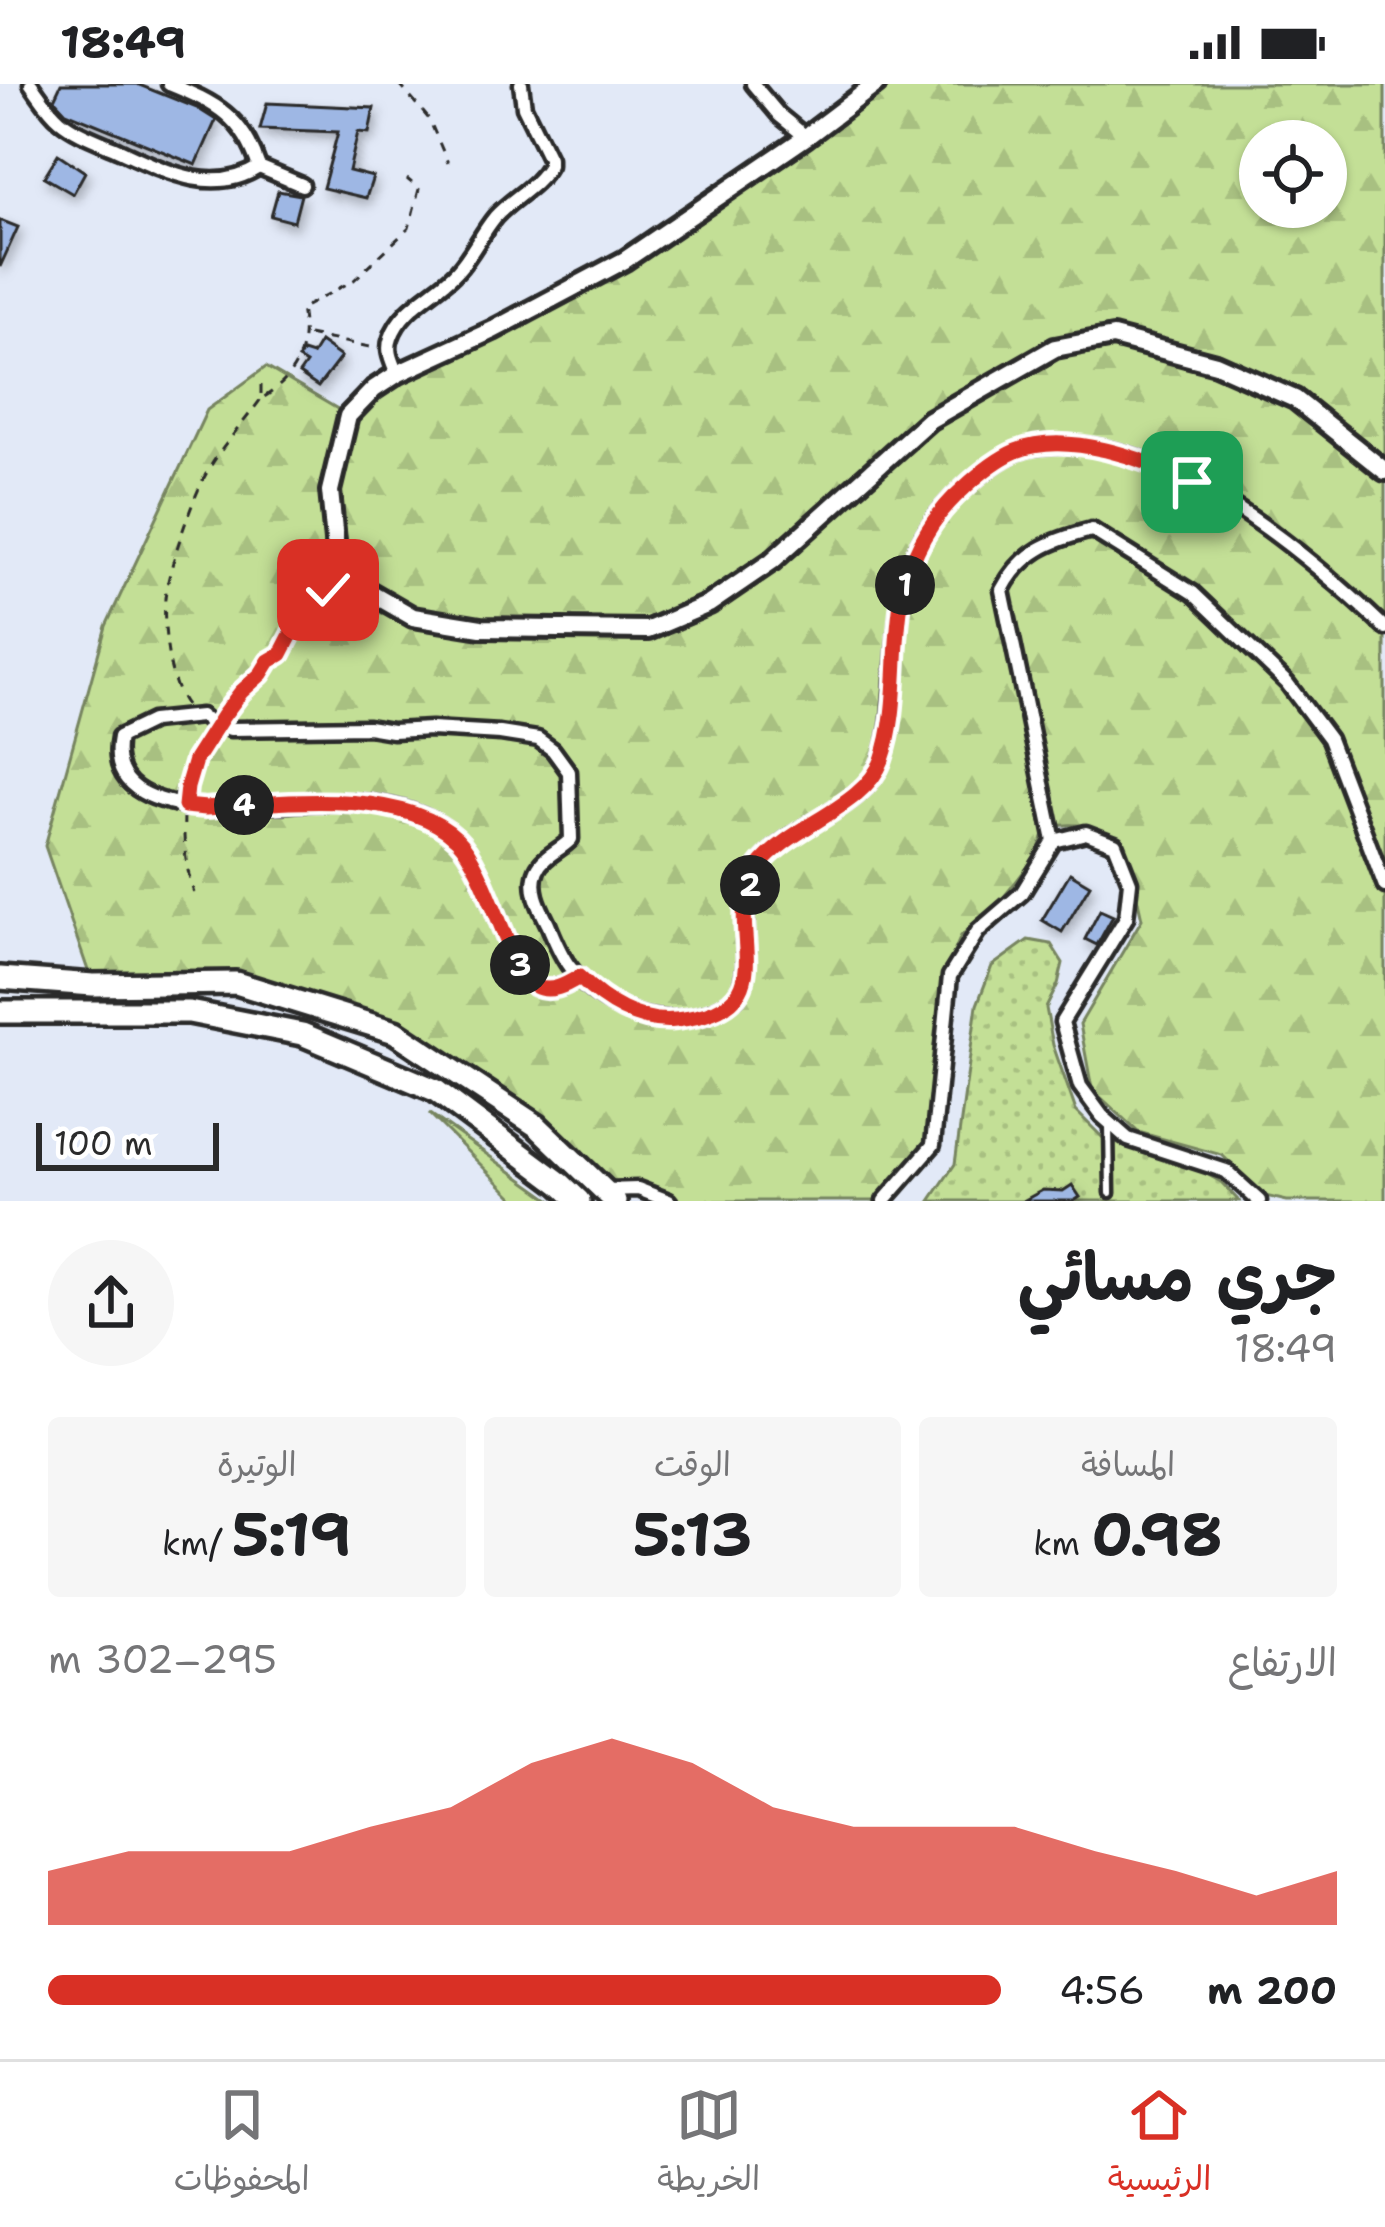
<!DOCTYPE html>
<html lang="ar">
<head>
<meta charset="utf-8">
<style>
  :root { --surface:#fff; --page:#f6f6f6; --text:#202124; --muted:#757577; --line:#e0e0e0; --accent:#d93025 }
  body { margin:0; font-family:"Shantell Sans","Playpen Sans Arabic",sans-serif; background:var(--page); color:var(--text); direction:rtl; height:100vh; display:flex; flex-direction:column; font-size:45px; white-space:nowrap }
  * { box-sizing:border-box; margin:0 }
  p { font-size:39px; color:var(--muted) }
  .icon { flex:none; width:66px; height:66px; fill:none; stroke:currentColor; stroke-width:2; stroke-linecap:round; stroke-linejoin:round }
  .map { position:relative; height:1117px; overflow:hidden; direction:ltr }
  .sheet { display:flex; flex-direction:column; background:var(--surface); flex:1 }
  .sheet>* { flex:none }
  .tools { position:absolute; left:1239px; top:36px; display:grid; gap:24px }
  .tools a { display:grid; place-items:center; width:108px; height:108px; border-radius:50%; background:var(--surface); box-shadow:0 3px 9px #0004; font-size:60px }
  .scale { position:absolute; left:36px; bottom:30px; width:183px; box-sizing:border-box; padding-left:12px; border:6px solid #2b2b2b; border-top:0; font-size:33px; line-height:42px; white-space:nowrap; color:#2b2b2b; -webkit-text-stroke:9px #fff; paint-order:stroke }
  .pin { position:absolute; display:grid; place-items:center; width:102px; height:102px; color:#fff; margin:-51px; border-radius:24px; box-shadow:0 6px 18px #0006 }
  .km { position:absolute; width:60px; height:60px; margin:-30px; border-radius:50%; background:#222; color:#fff; font-size:33px; line-height:60px; text-align:center }
  .round { display:grid; place-items:center; flex:none; width:126px; height:126px; border-radius:63px; background:var(--page) }
  .summary { display:flex; align-items:center; justify-content:space-between; height:204px; padding:0 48px }
  h1 { font-size:66px; font-weight:700; line-height:90px }
  .metrics { display:grid; grid-template-columns:repeat(3,1fr); gap:18px; height:204px; padding:12px 48px }
  .metrics div { display:grid; align-content:center; border-radius:12px; background:var(--page); text-align:center }
  .metrics b { font-size:60px; font-weight:700 }
  .metrics small { font-size:33px; font-weight:400 }
  .metrics p { font-size:33px }
  .chart { height:336px; padding:24px 48px }
  .chart p { display:flex; justify-content:space-between }
  .chart svg { width:100%; height:216px; margin-top:12px; fill:var(--accent); opacity:.7 }
  ul { padding:0 48px; list-style:none; font-size:39px }
  li { display:grid; grid-template-columns:192px 144px 1fr; align-items:center; height:90px }
  li i { height:30px; border-radius:15px; background:var(--accent) }
  .status { display:flex; justify-content:space-between; align-items:center; height:84px; padding:0 60px; background:var(--surface); direction:ltr }
  .status svg { height:33px; fill:currentColor }
  .dock { display:flex; justify-content:space-around; align-items:center; height:168px; border-top:3px solid var(--line); background:var(--surface); font-size:33px; color:var(--muted) }
  .dock a { display:grid; justify-items:center; gap:6px }
  .dock .selected { color:var(--accent) }
  .map>svg:first-child { display:block }
  .green { fill:url(#green-dots); stroke:#778560; stroke-width:3 }
  .forest { fill:url(#forest-firs); stroke:#778560; stroke-width:3; fill-rule:evenodd }
  .building { fill:#9eb7e4; stroke:#2b2b2b; stroke-width:3; filter:url(#shadow) }
  .lines { fill:none; stroke-linecap:round; stroke-linejoin:round }
  .service-casing { stroke:#2b2b2b; stroke-width:15 }
  .minor-casing { stroke:#2b2b2b; stroke-width:21 }
  .tertiary-casing { stroke:#2b2b2b; stroke-width:26 }
  .primary-casing { stroke:#2b2b2b; stroke-width:30 }
  .path { stroke:#2b2b2b; stroke-width:3; stroke-dasharray:9 9; stroke-linecap:butt }
  .service { stroke:#fff; stroke-width:6 }
  .minor { stroke:#fff; stroke-width:12 }
  .tertiary { stroke:#fff; stroke-width:16 }
  .primary { stroke:#fff; stroke-width:21 }
  .route-casing { stroke:#fff; stroke-width:24 }
  .route { stroke:#d93025; stroke-width:15 }
</style>
</head>
<body>
<div class="status"><b>18:49</b><svg viewBox="0 0 49 12"><path d="M0 12V9h3v3zM5 12V6h3v6zM10 12V3h3v9zM15 12V0h3v12zM26 1h20v11H26zM47 4h2v5h-2z"/></svg></div>
<div class="map">
<svg width="1385" height="1117" viewBox="0 0 1385 1117">
  <defs>
    <pattern id="green-dots" width="8" height="8" patternUnits="userSpaceOnUse" patternTransform="scale(3)"><rect width="8" height="8" fill="#c3df96"/><path d="M2 2h.1M6 6h.1" fill="none" stroke="#a8c081" stroke-width="1.8" stroke-linecap="round"/></pattern>
    <pattern id="forest-firs" width="22" height="20" patternUnits="userSpaceOnUse" patternTransform="scale(3)"><rect width="22" height="20" fill="#c3df96"/><path d="M5 1l3.5 6h-7zM16 11l3.5 6h-7z" fill="#a8c081"/></pattern>
    <filter id="shadow"><feDropShadow dx="3.5" dy="6" stdDeviation="6" flood-color="#0004"/></filter>
  </defs>
  <rect width="100%" height="100%" fill="#e2e9f7"/>
  <filter id="ink" filterUnits="userSpaceOnUse"><feTurbulence type="fractalNoise" baseFrequency=".00833" numOctaves="2"/><feDisplacementMap in="SourceGraphic" scale="24" xChannelSelector="R" yChannelSelector="G"/><feConvolveMatrix kernelMatrix="1 2 1 2 8 2 1 2 1" color-interpolation-filters="sRGB"/></filter>
  <g filter="url(#ink)">
    <polygon class="green" points="1028,856 1051,860 1063,879 1058,900 1046,924 1053,961 1076,1027 1103,1054 1194,1083 1221,1098 1239,1117 930,1117 955,1080 977,921 992,882"/>
    <g class="forest">
      <path d="M876 0H1385V1117H1287L1265 1112 1222 1071 1138 1048 1092 1005 1080 940 1142 835 1131 786 1119 753C1094 742 1073 737 1046 744L1037 771 1003 814 961 852 945 889 933 1061 884 1117H669L638 1105 604 1106 518 1029 395 948 236 899 93 901 45 762 106 542 207 326 266 283 348 331 374 305 625 176ZM1260 57H1326V123H1260Z"/>
      <polygon points="429,1029 551,1116 552,1117 517,1117"/>
    </g>
    <g class="building">
      <polygon points="61,0 137,0 197,24 216,36 196,81 66,28 54,15"/>
      <polygon points="267,19 374,24 369,49 358,48 349,87 373,93 366,114 323,104 338,48 260,45"/>
      <polygon points="58,70 85,88 73,110 44,93"/>
      <polygon points="278,107 301,111 294,138 271,132"/>
      <polygon points="0,136 18,143 0,183"/>
      <polygon points="320,258 341,273 318,303 299,290 306,280 298,275 303,268 312,271"/>
      <polygon points="1070,789 1090,801 1062,848 1042,836"/>
      <polygon points="1100,826 1113,832 1097,861 1085,855"/>
      <polygon points="1072,1101 1080,1113 1074,1117 1023,1117 1043,1106 1063,1107"/>
    </g>
    <g class="lines">
      <g class="service-casing">
        <polyline id="service" points="1109,1041 1110,1109"/>
      </g>
      <g class="minor-casing">
        <g id="minor">
          <path d="M31 0C40 12 48 26 60 36 77 50 99 57 119 66 163 86 213 113 259 83"/>
          <path d="M169 0C216 19 243 33 259 83L302 101"/>
          <polyline points="753,0 779,31 806,53"/>
          <path d="M397 290C392 277 386 267 391 254 401 223 437 209 457 187 472 171 481 150 495 133 512 114 537 103 549 81V74L524 23 521 0"/>
          <path d="M201 632 152 637 119 653C108 709 163 720 206 724 234 722 262 722 289 720 346 716 413 713 457 755 488 786 509 886 535 902 550 910 566 901 579 893"/>
          <path d="M207 636 230 645 368 643 392 647 431 645 500 649 538 655 553 666 569 688 571 755C561 766 543 772 537 786 529 804 540 824 548 840 554 854 560 870 569 882 606 935 683 954 736 914 758 876 733 829 754 790 781 739 862 731 881 677 890 651 891 624 893 596 896 552 899 504 918 463 931 435 952 412 976 394 992 381 1010 367 1031 363 1154 340 1302 465 1385 544"/>
          <path d="M1054 757 1002 506C1021 468 1052 456 1092 446L1193 509 1287 599 1329 655 1385 802"/>
          <polyline points="606,1106 638,1105 669,1117"/>
          <polyline points="884,1117 933,1061 950,892 978,847 1022,809 1054,757 1086,749 1115,760 1130,798 1126,834 1062,938 1080,1002 1102,1032 1128,1055 1226,1087 1259,1117"/>
        </g>
      </g>
      <g class="tertiary-casing">
        <polyline id="tertiary" points="876,0 806,53 625,176 493,246 397,290 374,305 348,332 330,407 337,477 366,506 413,533 481,544 648,546 709,520 772,477 929,336 1055,264 1113,253 1216,280 1295,315 1385,387"/>
      </g>
      <g class="primary-casing">
        <g id="primary">
          <polyline points="0,894 93,901 236,899 395,948 537,1042 615,1117"/>
          <polyline points="0,928 189,928 302,950 435,1006 561,1100 579,1117"/>
        </g>
      </g>
      <g class="path">
        <polyline points="399,0 429,35 448,79"/>
        <polyline points="308,251 375,264"/>
        <path d="M261 301V315C296 294 309 266 301 225L354 196 409 144 419 105 407 95"/>
        <path d="M186 621C168 598 163 543 165 514 168 486 192 415 206 390 220 364 243 340 261 315"/>
        <polyline points="224,631 241,608 261,591 269,577 281,570 298,537 336,498"/>
        <polyline points="186,710 195,676 212,649"/>
        <path d="M184 732C183 758 186 786 194 809"/>
      </g>
      <use href="#service" class="service"/>
      <use href="#minor" class="minor"/>
      <use href="#tertiary" class="tertiary"/>
      <use href="#primary" class="primary"/>
    </g>
  </g>
  <g class="lines" filter="url(#ink)">
    <g class="route-casing">
      <path id="route" d="M328 506 298 537 281 570 269 577 261 590 241 608 223 632 195 676 187 703 185 722 206 724C278 719 401 702 457 755 488 785 509 886 535 902 550 910 566 901 579 893 604 918 639 940 676 936 798 923 714 840 759 782 791 741 865 723 882 676 900 625 892 566 902 513 911 470 931 433 964 404 979 390 997 375 1016 367 1068 346 1145 375 1192 398"/>
    </g>
    <use href="#route" class="route"/>
  </g>
</svg>
<div class="tools">
<a><svg class="icon" aria-label="locate" viewBox="0 0 24 24"><circle cx="12" cy="12" r="6"/><path d="M12 2v4M12 18v4M2 12h4M18 12h4"/></svg></a>
</div>
<div class="scale">100 m</div>
<div class="pin" style="left:1192px;top:398px;background:#1e9e55"><svg class="icon" aria-label="arrive" viewBox="0 0 24 24"><path d="M6 21V4h12l-3 4 3 4H6"/></svg></div>
<div class="pin" style="left:328px;top:506px;background:#d93025"><svg class="icon" aria-label="check" viewBox="0 0 24 24"><path d="M5 12l5 5 9-10"/></svg></div>
<b class="km" style="left:905px;top:501px">1</b>
<b class="km" style="left:750px;top:801px">2</b>
<b class="km" style="left:520px;top:881px">3</b>
<b class="km" style="left:244px;top:721px">4</b>
</div>
<section class="sheet">
<div class="summary"><div><h1>جري مسائي</h1><p>18:49</p></div><a class="round"><svg class="icon" aria-label="share" viewBox="0 0 24 24"><path d="M12 15V3M7 8l5-5 5 5M5 13v7h14v-7"/></svg></a></div>
<div class="metrics">
<div><p>المسافة</p><b>0.98<small> km</small></b></div>
<div><p>الوقت</p><b>5:13</b></div>
<div><p>الوتيرة</p><b>5:19<small> /km</small></b></div>
</div>
<div class="chart"><p><span>الارتفاع</span>295–302 m</p>
<svg viewBox="0 0 160 44" preserveAspectRatio="none"><path d="M0 44V33L10 29L20 29L30 29L40 24L50 20L60 11L70 6L80 11L90 20L100 24L110 24L120 24L130 29L140 33L150 38L160 33V44z"/></svg>
</div>
<ul>
<li><b>200 m</b>4:56<i style="width:100%"></i></li>
</ul>
</section>
<nav class="dock">
<a class="selected"><svg class="icon" aria-label="home" viewBox="0 0 24 24"><path d="M3 11l9-7 9 7M6 9v11h12V9"/></svg>الرئيسية</a>
<a><svg class="icon" aria-label="map" viewBox="0 0 24 24"><path d="M3 6l6-2 6 2 6-2v14l-6 2-6-2-6 2zM9 4v14M15 6v14"/></svg>الخريطة</a>
<a><svg class="icon" aria-label="saved" viewBox="0 0 24 24"><path d="M7 4h10v16l-5-4-5 4z"/></svg>المحفوظات</a>
</nav>
</body>
</html>
